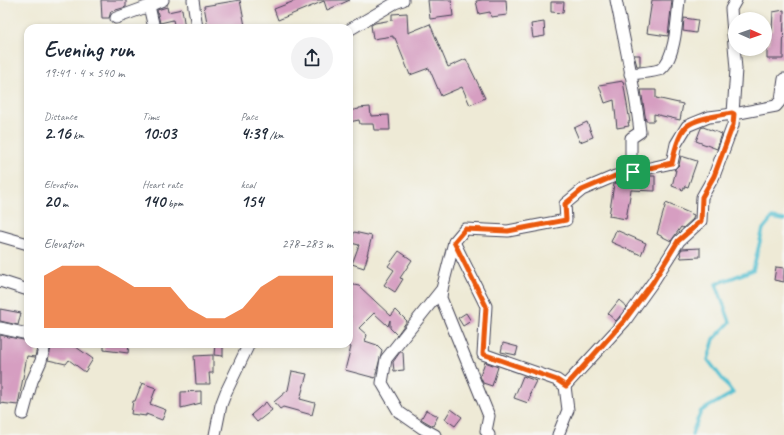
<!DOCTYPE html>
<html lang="en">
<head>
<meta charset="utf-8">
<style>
  :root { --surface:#fff; --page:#f2f2f3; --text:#1f2937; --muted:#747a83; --accent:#ea580c }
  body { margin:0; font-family:Caveat,sans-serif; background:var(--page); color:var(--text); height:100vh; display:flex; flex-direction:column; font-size:15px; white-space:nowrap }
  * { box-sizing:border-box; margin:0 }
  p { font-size:13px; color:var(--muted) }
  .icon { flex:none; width:22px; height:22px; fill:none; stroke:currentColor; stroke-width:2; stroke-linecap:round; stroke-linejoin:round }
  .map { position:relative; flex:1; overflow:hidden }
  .details { position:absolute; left:24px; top:24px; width:329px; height:324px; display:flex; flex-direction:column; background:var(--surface); border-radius:12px; box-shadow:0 2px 6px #0003 }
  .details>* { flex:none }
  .needle { width:26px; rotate:92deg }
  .controls { position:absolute; left:728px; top:12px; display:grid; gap:8px }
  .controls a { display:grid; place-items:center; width:44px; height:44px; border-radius:50%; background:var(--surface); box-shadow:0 2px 6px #0003; font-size:20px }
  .pin { position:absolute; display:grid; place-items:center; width:34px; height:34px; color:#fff; margin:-17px; border-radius:8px; box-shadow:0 2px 6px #0006 }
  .round { display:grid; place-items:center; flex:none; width:42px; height:42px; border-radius:21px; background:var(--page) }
  .head { display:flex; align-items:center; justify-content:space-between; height:68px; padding:0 20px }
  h1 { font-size:22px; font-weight:700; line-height:30px }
  .figures { display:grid; grid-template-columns:repeat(3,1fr); gap:6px; height:68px; padding:4px 20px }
  .figures div { display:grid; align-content:center }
  .figures b { font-size:17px; font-weight:700 }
  .figures small { font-size:11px; font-weight:400 }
  .figures p { font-size:11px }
  .chart { height:112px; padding:8px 20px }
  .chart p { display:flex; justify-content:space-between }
  .chart svg { width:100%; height:72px; margin-top:4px; fill:var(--accent); opacity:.7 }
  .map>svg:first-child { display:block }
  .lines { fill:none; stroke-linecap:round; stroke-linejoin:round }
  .stream { stroke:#56c0d1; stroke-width:3.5 }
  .building { fill:#d69ec1 }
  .minor-casing { stroke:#414052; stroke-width:13 }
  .minor { stroke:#fff; stroke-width:11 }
  .route-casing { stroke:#fff; stroke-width:8 }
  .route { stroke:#ea580c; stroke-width:5 }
</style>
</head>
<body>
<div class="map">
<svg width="784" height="435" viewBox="0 0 784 435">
  <rect width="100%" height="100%" fill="#f6f6f2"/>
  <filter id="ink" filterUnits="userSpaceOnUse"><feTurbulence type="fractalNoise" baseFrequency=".025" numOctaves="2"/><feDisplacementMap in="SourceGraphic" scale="8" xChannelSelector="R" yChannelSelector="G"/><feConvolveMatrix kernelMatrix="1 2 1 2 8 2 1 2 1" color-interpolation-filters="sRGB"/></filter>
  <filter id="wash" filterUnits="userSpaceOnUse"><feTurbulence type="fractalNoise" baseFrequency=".012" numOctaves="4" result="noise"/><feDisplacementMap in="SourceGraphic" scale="16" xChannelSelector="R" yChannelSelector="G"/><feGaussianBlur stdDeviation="0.9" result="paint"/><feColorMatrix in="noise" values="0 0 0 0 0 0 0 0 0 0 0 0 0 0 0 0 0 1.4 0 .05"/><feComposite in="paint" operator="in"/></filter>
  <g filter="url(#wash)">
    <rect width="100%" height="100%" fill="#eeead6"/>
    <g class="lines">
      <polyline class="stream" points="692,435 693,431 701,411 733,393 708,360 714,339 730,322 716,284 753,270 763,229 772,218 784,220"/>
    </g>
    <g id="blocks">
      <g class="building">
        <polygon points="101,0 126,0 126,7 116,10 111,11 109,18 102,18"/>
        <polygon points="240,0 245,26 232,28 208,28 204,6"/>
        <polygon points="297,0 350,0 327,10 324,1 278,20 274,9"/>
        <polygon points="428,0 451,0 453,16 430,19"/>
        <polygon points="482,0 506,0 507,15 491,17 490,12 479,14 476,1"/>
        <polygon points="652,0 672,0 668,36 647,33"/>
        <polygon points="551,2 564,2 563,13 551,12"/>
        <polygon points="167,7 168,12 182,9 185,28 175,28 173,20 160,23 157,10"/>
        <polygon points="784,10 783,59 767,59 767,43 770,43 769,31 772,31 773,12"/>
        <polygon points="407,13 408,33 430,24 448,67 466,59 485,98 470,105 462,87 441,96 429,68 410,75 395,38 393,38 393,36 373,39 371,25 375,23 392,20 392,14"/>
        <polygon points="684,18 698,20 696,33 683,31"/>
        <polygon points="544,22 545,36 533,38 531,24"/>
        <polygon points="634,55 640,55 640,66 637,66"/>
        <polygon points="623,81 630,122 628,122 629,126 617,128 614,100 605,103 599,85"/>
        <polygon points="641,90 656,90 656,98 683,104 680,120 654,114 654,121 646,121"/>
        <polygon points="370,107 371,116 389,115 390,130 374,130 373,124 360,124 359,120 349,122 349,111 359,109 359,108"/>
        <polygon points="587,122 593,137 580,142 574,128"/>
        <polygon points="703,127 722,134 717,149 696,141 701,128"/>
        <polygon points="681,156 697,161 688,187 685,186 683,190 672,186 676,170 674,170 679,165"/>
        <polygon points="646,176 655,176 655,191 631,190 626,219 609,216 614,184 627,180 638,182 638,178"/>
        <polygon points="666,203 694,215 693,219 683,228 681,227 671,241 657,234"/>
        <polygon points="616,230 646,243 641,255 611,242"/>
        <polygon points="354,232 372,236 367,255 368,255 364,268 352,264 359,245 351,243"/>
        <polygon points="700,248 700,257 681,258 680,252 682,249"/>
        <polygon points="399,251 412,260 400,278 403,279 395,292 384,285 394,270 388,266"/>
        <polygon points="776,267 784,268 784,282 774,280"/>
        <polygon points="349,284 359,286 391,316 396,310 407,321 397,335 390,328 390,320 388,326 374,313 359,328 367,335 365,341 377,345 382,350 375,378 345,370 351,347 349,346 349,323 351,316 349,314"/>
        <polygon points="619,300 627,307 616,321 608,314"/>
        <polygon points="0,309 21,313 18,325 0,321"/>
        <polygon points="466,313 471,321 463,326 458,318"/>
        <polygon points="0,335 28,341 28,344 38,344 35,357 27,356 18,405 0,403"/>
        <polygon points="503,343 518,347 516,355 501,352"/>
        <polygon points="52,344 61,344 76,347 93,359 85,372 69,360 66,364 48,360"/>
        <polygon points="104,344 129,344 128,353 104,350"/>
        <polygon points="215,344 223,344 223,356 214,355"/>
        <polygon points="400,352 403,352 404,370 394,371 393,362"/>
        <polygon points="213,355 213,373 209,373 210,384 196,384 194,356"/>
        <polygon points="485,362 498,367 492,386 483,383 480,376"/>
        <polygon points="292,371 307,374 300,399 315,403 312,415 283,407 280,409 274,402 288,390"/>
        <polygon points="523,376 536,381 530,393 531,394 528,403 514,398"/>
        <polygon points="142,383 156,388 150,404 166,410 162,420 146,414 146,416 131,414 133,401 135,401"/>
        <polygon points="201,391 201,403 181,408 181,392"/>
        <polygon points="266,402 272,410 257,422 251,415"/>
        <polygon points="451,409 462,417 455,426 445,419"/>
        <polygon points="426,410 438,416 433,426 421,419"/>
      </g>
    </g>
  </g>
  <g filter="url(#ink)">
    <use href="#blocks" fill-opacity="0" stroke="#414052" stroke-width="1"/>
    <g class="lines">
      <g class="minor-casing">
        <g id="minor">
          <polyline points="193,0 197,28"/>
          <path d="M616 0C625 44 635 87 640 132L631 138V156L633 172"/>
          <polyline points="149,6 154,28"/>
          <polyline points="116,18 149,6 163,0"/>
          <polyline points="349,30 395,3 403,0"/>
          <path d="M630 74C637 73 656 72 661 69 676 58 677 17 679 0"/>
          <polyline points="733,113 736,69 731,9 736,0"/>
          <polyline points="0,236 28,244"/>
          <polyline points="454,242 486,306 483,354 557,380 565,386"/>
          <polyline points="0,281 28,290"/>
          <polyline points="442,289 441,298 489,416 486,431 489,435"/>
          <polyline points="0,328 28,334"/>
          <polyline points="23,414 32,381 41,361 45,344"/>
          <polyline points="215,435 221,405 226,392 249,344"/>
          <polyline points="435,435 422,428 399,412 382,383 386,359 442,289 454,242 465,229 508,231 566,220 565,204 582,190 615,176 672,163 676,144 687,126 709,117 734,114 776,106 781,100 784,79"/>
          <polyline points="558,435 568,410 565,386 625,321 653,282 679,241 701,221 702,197 714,176 733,125 734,114"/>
        </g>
      </g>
      <use href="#minor" class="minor"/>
    </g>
  </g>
  <g class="lines" filter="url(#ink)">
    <g class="route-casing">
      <path id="route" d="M732 113 734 114 733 125 714 176 702 197 701 221 678 241 653 282 624 321 566 386 557 380 483 354 486 306 454 242 465 229 508 231 566 220 565 204 582 190 615 176 672 163C674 153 679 133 687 126 697 118 720 115 732 113Z"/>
    </g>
    <use href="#route" class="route"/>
  </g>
</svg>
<div class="controls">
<a><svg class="needle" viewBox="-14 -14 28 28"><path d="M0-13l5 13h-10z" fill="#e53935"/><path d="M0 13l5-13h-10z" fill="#747a83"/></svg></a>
</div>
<div class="pin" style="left:633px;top:172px;background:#1e9e55"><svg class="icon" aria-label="arrive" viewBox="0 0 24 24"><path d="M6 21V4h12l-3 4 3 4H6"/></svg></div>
<section class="details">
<div class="head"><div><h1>Evening run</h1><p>19:41 · 4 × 540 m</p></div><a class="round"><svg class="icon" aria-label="share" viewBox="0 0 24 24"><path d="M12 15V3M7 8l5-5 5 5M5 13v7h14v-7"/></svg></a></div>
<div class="figures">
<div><p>Distance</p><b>2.16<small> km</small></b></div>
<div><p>Time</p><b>10:03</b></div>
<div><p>Pace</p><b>4:39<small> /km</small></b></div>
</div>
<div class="figures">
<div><p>Elevation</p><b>20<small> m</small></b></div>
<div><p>Heart rate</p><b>140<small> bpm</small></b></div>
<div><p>kcal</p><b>154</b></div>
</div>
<div class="chart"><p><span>Elevation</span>278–283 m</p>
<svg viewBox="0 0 160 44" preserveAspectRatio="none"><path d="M0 44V12L10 6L20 6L30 6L40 12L50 19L60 19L70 19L80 32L90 38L100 38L110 32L120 19L130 12L140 12L150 12L160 12V44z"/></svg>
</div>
</section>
</div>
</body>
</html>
